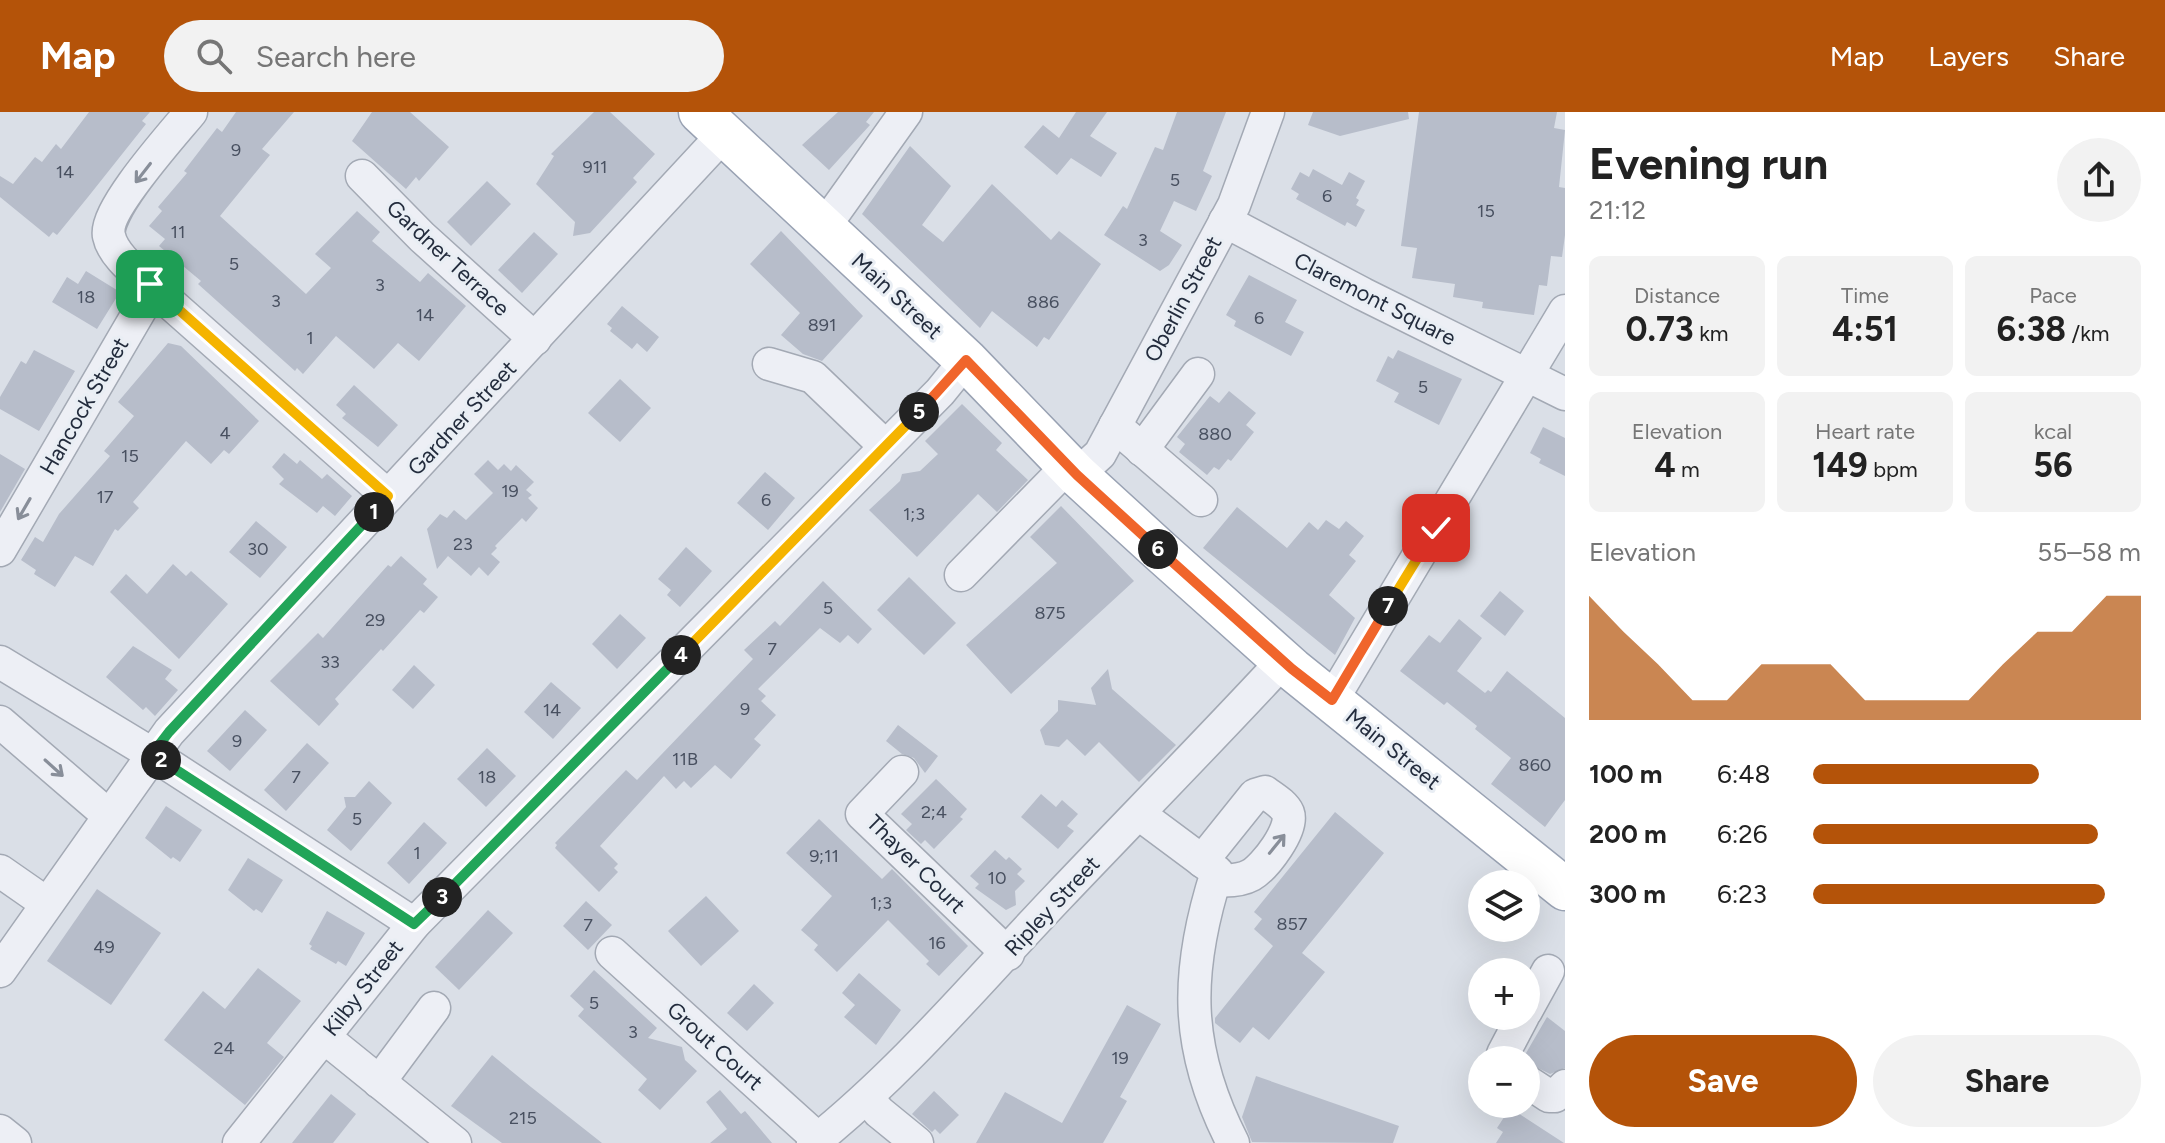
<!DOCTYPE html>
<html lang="en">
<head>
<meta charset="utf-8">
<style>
  :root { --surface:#fff; --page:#f2f2f2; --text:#222; --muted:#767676; --accent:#b45309 }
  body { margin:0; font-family:Figtree,sans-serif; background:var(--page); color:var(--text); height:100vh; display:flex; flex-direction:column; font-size:30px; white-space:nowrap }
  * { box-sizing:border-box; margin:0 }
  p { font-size:26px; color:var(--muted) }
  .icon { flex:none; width:44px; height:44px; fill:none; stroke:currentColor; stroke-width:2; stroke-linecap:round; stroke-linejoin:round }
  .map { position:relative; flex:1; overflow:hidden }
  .sheet { display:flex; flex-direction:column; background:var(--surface); width:600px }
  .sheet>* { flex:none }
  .tools { position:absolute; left:1468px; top:758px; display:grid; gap:16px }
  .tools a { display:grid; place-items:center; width:72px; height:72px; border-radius:50%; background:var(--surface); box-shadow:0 8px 32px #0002; font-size:40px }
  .pin { position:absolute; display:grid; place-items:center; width:68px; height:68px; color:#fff; margin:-34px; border-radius:16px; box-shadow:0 4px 12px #0006 }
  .km { position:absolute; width:40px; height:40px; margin:-20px; border-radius:50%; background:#222; color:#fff; font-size:22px; line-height:40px; text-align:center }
  .round { display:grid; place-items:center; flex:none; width:84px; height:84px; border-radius:42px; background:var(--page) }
  .overview { display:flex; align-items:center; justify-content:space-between; height:136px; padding:0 24px }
  h1 { font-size:44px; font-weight:700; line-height:60px }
  .stats { display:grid; grid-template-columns:repeat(3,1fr); gap:12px; height:136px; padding:8px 24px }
  .stats div { display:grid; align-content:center; border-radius:12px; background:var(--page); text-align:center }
  .stats b { font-size:34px; font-weight:700 }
  .stats small { font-size:22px; font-weight:400 }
  .stats p { font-size:22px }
  .chart { height:224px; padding:16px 24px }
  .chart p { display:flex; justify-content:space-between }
  .chart svg { width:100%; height:144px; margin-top:8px; fill:var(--accent); opacity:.7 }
  .primary-button { display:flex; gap:16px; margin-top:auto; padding:16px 24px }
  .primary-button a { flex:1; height:92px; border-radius:48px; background:var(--accent); color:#fff; font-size:32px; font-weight:700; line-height:92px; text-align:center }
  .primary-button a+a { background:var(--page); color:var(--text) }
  ul { padding:0 24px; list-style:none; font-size:26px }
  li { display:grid; grid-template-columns:128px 96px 1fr; align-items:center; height:60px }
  li i { height:20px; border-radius:10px; background:var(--accent) }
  header { display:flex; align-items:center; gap:48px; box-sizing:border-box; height:112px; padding:0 40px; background:var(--accent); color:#fff }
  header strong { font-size:38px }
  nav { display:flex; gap:44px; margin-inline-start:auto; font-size:28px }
  .search { width:560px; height:72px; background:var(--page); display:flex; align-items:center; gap:20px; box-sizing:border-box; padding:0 28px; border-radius:44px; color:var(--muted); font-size:30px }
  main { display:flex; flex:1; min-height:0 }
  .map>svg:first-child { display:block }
  .building { fill:#b7bdca }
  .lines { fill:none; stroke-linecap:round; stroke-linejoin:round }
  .minor-casing { stroke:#a3a9b4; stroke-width:35 }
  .major-casing { stroke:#99a2b3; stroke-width:45 }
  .minor { stroke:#edeff5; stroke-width:32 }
  .major { stroke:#fff; stroke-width:42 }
  .oneway { stroke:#888e99 }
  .split-1-casing { stroke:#fff; stroke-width:16 }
  .split-2-casing { stroke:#fff; stroke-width:16 }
  .split-3-casing { stroke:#fff; stroke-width:16 }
  .split-4-casing { stroke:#fff; stroke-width:16 }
  .split-5-casing { stroke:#fff; stroke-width:16 }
  .split-6-casing { stroke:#fff; stroke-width:16 }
  .split-7-casing { stroke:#fff; stroke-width:16 }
  .split-8-casing { stroke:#fff; stroke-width:16 }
  .split-1 { stroke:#f5b400; stroke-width:10 }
  .split-2 { stroke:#22a559; stroke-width:10 }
  .split-3 { stroke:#22a559; stroke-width:10 }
  .split-4 { stroke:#22a559; stroke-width:10 }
  .split-5 { stroke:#f5b400; stroke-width:10 }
  .split-6 { stroke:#f0652b; stroke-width:10 }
  .split-7 { stroke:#f0652b; stroke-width:10 }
  .split-8 { stroke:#f5b400; stroke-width:10 }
  .labels { text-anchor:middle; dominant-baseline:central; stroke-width:6; stroke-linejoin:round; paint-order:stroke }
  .number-label { font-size:18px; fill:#485060 }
  .street-label { font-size:22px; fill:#232c3d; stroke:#e9eef4 }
</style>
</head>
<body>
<header>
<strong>Map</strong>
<div class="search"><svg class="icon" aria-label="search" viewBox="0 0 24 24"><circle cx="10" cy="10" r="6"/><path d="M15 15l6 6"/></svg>Search here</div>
<nav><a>Map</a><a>Layers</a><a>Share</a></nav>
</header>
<main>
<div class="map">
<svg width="1565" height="1031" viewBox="0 0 1565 1031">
  <rect width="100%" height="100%" fill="#dadfe7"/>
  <g class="building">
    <polygon points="89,0 150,0 142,9 146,12 88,85 57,123 53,120 49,125 0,85 0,64 13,72 35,45 42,50 56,32 61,37"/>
    <polygon points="236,0 294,0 262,37 270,43 220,104 306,182 331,156 315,142 357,99 380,120 372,129 420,170 428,161 466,194 419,249 398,231 374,257 336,224 303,262 297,256 295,259 198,172 201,169 159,134 165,127 149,114 162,99 158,95 187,61 184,59 217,16 222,20"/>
    <polygon points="372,0 410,0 449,35 419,69 416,65 406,77 352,29"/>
    <polygon points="594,0 610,0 655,42 633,66 637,70 590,121 573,124 575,110 536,72 554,44 551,42"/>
    <polygon points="838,0 874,0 866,10 870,13 829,58 802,33"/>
    <polygon points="1076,0 1107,0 1090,24 1117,41 1101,65 1071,46 1057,63 1024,35 1043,13 1059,26"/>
    <polygon points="1177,0 1226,0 1203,59 1212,64 1196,99 1174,89 1160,119 1182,133 1169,153 1160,159 1104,123 1123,94 1127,97 1155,35 1163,38"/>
    <polygon points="1313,0 1408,0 1409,7 1340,24 1308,13"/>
    <polygon points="1419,0 1557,0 1554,16 1565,18 1559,75 1565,76 1565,123 1562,145 1551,144 1547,174 1539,173 1534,203 1482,196 1483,190 1453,185 1455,172 1412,166 1417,136 1401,134"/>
    <polygon points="910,34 951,74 922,113 943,130 992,72 1051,128 1059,119 1101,152 1049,228 1044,225 1037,235 992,199 980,216 862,102"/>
    <polygon points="1313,57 1342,73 1349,60 1365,69 1356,86 1359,88 1356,93 1365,98 1356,115 1347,110 1345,114 1296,87 1299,82 1291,77 1300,60 1309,65"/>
    <polygon points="487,69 511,92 471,134 447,110"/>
    <polygon points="781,119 863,204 822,249 803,242 781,223 800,201 750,152"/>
    <polygon points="534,120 558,142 522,181 498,158"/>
    <polygon points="86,159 120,180 97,217 52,190 67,165 78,172"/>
    <polygon points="1249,163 1297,188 1285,210 1304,220 1291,244 1234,214 1236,209 1226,203"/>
    <polygon points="622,194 659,225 647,240 637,231 632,237 610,219 612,216 607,212"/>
    <polygon points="168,231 181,234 259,309 229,342 224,338 211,352 186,329 133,390 139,396 118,419 115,417 93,454 75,444 55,475 34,462 36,458 21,448 35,425 43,430 59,402 110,344 104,339 134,304 118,290"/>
    <polygon points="34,238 75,259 39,319 0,297 0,285 21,249 26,252"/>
    <polygon points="1398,238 1462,267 1439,313 1394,290 1399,281 1376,269 1388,244 1393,247"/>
    <polygon points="620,267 651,296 620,330 588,301"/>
    <polygon points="354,273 398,313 378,335 342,306 346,302 336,293"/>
    <polygon points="1229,279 1256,301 1246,313 1254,320 1231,349 1228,347 1219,358 1214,355 1207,363 1179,340 1185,332 1177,325 1210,284 1219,291"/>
    <polygon points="962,292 1002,331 996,338 1028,368 997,400 978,382 917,445 869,398 900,369 902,362 920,359 938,342 925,329"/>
    <polygon points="1543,315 1565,326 1565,364 1539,351 1541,347 1530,341"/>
    <polygon points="284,341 297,352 300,348 322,367 327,362 352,384 335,404 323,394 317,401 279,372 284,367 272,355"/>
    <polygon points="0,342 25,357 0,400"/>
    <polygon points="488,348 498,358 504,352 511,359 516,353 534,370 526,378 532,383 528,386 538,396 526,410 522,406 495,434 497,436 491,442 500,450 488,464 479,455 471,464 448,444 437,457 427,417 440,402 447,406 454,398 466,408 493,381 474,362"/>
    <polygon points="765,360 795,386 768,418 737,391"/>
    <polygon points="1061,394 1134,469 1011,582 966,533 1057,451 1030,425"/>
    <polygon points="1237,395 1287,436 1309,410 1318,418 1326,408 1339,417 1346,409 1364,424 1349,443 1356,449 1329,483 1355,506 1335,543 1203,436"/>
    <polygon points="256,409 287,435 260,466 229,440"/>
    <polygon points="686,435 712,459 680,495 667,483 671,478 658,467"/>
    <polygon points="401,444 427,467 423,472 438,485 424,501 420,498 383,539 381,537 335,587 339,592 319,614 270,569 318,521 323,526 388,453 391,455"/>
    <polygon points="173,452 186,464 191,459 228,492 179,547 110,480 126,462 147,482"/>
    <polygon points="909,465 956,511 924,543 877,498"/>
    <polygon points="823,469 872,517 858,532 848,523 840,531 820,516 758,577 766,584 761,589 776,603 754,627 761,633 731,667 715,653 691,676 684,669 676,677 664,664 600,734 618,752 614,756 618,760 599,780 555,736 557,733 555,731 626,658 637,668 753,547 744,538 775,509 780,514"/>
    <polygon points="1500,479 1524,499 1505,524 1480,504"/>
    <polygon points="620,502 646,526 617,557 592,532"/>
    <polygon points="1459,507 1482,526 1457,559 1485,581 1488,578 1491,580 1507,559 1565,606 1565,688 1545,715 1491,672 1511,646 1475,617 1477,614 1447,590 1444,593 1400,559 1429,523 1440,531"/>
    <polygon points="133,534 172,558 165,567 178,578 155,604 146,595 143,598 106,565"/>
    <polygon points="414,553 435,573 413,597 392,578"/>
    <polygon points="1108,557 1112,577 1176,633 1139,670 1099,630 1085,644 1067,627 1059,635 1045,633 1040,618 1058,599 1058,588 1096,593 1091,576"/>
    <polygon points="551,570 581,596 553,627 524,600"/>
    <polygon points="245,598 267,618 230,659 207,639"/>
    <polygon points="898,613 938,644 925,661 914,646 902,642 886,629"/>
    <polygon points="307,631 329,651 286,699 264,678"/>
    <polygon points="487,636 516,664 486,695 457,667"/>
    <polygon points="936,667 967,697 960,705 963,707 934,737 925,728 921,732 906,718 912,712 901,702"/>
    <polygon points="369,669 392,691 351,739 327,718 346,695 344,685 355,685"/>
    <polygon points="1041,682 1056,695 1062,688 1078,702 1067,714 1074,719 1058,737 1021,705"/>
    <polygon points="166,694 202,718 180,750 173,745 171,747 145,726"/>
    <polygon points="1335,700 1384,741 1302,841 1325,860 1269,928 1253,915 1240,931 1215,911 1215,906 1273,834 1254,817 1262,807 1254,800"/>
    <polygon points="819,707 882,767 892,757 968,834 939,864 926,852 929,849 888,808 837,860 814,838 818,833 801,818 832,784 786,741"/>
    <polygon points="424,710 447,731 409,772 387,751"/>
    <polygon points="995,738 1006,748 1009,745 1022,757 1017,762 1025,769 1015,779 1016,793 1006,798 975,776 979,772 970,764"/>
    <polygon points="248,746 283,768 262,801 256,797 254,799 228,778"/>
    <polygon points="97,777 161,821 111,893 47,849"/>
    <polygon points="706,784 739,819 701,854 668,819"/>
    <polygon points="586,789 612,813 588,838 563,814"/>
    <polygon points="488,798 513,821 459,878 435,855"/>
    <polygon points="327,799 365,821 346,854 338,849 336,852 310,837 312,834 309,832"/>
    <polygon points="258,856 301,889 267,931 284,945 245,993 164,928 203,879 225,897"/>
    <polygon points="594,858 657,916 648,926 682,935 685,948 697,959 660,998 638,978 647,967 578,904 584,897 570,884"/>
    <polygon points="859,861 901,898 876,933 844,905 855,893 842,881"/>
    <polygon points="754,872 774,891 747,919 727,901"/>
    <polygon points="1127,893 1161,912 1120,985 1127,989 1103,1031 976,1031 1005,980 1062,1011"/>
    <polygon points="1547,905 1565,919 1565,956 1550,962 1522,948"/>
    <polygon points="492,943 531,975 602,1031 502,1031 451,994"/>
    <polygon points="1256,964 1399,1014 1393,1031 1252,1030 1242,1005"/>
    <polygon points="720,978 741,1002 745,999 772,1031 710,1031 727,1017 706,990"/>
    <polygon points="934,979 959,1003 940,1022 935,1017 932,1020 912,1002"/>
    <polygon points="331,982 356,1002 333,1031 292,1031"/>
    <polygon points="1510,996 1564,1031 1496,1031 1503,1020 1497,1016"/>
  </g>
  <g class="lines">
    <g class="minor-casing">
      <g id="minor">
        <polyline points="362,64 422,125 535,227"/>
        <polyline points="1225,109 1363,182 1565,282"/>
        <polyline points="824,115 906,0"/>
        <polyline points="153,176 388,384"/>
        <polyline points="769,252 813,265 885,334"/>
        <polyline points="1115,314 1201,388"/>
        <polyline points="1142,338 1198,262"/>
        <polyline points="1077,363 1100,342 1234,93 1268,0"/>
        <path d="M0 438 153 176C138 162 113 144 109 124 103 99 173 22 191 0"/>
        <polyline points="961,463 1068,354"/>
        <polyline points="0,550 152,642 414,812"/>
        <polyline points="1332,588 1565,199"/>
        <polyline points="0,610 108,703"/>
        <polyline points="902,660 862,702 1008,842"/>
        <path d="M1139 702 1217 760C1185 860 1184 936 1233 1031"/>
        <path d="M1202 749 1255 683 1265 680C1273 686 1284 692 1288 701 1294 717 1265 755 1251 763 1240 769 1227 769 1215 768"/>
        <polyline points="0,759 46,791"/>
        <polyline points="612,841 818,1027"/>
        <polyline points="0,859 169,620 724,22"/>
        <polyline points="1526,899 1548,859"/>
        <polyline points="324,925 455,1031"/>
        <polyline points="1503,948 1503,942 1523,904"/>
        <polyline points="1526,969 1549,984 1555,984 1565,974"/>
        <polyline points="379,970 434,896"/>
        <polyline points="867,986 879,1000 917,1031"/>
        <polyline points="0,1019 15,1031"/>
        <polyline points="239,1031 414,812 940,280 966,248"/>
        <path d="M813 1031C904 958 977 870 1057 786 1132 707 1209 629 1283 549"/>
      </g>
    </g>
    <g class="major-casing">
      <polyline id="major" points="700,0 966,248 1077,363 1159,438 1292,557 1565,777"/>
    </g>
    <use href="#minor" class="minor"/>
    <use href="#major" class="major"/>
  </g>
  <defs><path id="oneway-shaft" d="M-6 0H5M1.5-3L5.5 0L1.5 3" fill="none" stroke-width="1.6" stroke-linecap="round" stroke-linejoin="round" transform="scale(2)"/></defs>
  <g class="oneway">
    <use href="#oneway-shaft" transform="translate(143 61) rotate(128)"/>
    <use href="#oneway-shaft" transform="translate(24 397) rotate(120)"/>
    <use href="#oneway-shaft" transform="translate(54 656) rotate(42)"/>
    <use href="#oneway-shaft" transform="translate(1277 732) rotate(-51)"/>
  </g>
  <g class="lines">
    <g class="split-1-casing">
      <polyline id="split-1" points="150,172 388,384 374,400"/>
    </g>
    <g class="split-2-casing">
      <polyline id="split-2" points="161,648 152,642 169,620 374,400"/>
    </g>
    <g class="split-3-casing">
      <polyline id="split-3" points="161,648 414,812 442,785"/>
    </g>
    <g class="split-4-casing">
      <polyline id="split-4" points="442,785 681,543"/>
    </g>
    <g class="split-5-casing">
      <polyline id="split-5" points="681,543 919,300"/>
    </g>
    <g class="split-6-casing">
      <polyline id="split-6" points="919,300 966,248 1077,363 1158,437"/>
    </g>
    <g class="split-7-casing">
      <polyline id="split-7" points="1158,437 1292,557 1332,588 1388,494"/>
    </g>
    <g class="split-8-casing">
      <polyline id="split-8" points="1388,494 1436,416"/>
    </g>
    <use href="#split-1" class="split-1"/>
    <use href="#split-2" class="split-2"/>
    <use href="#split-3" class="split-3"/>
    <use href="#split-4" class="split-4"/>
    <use href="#split-5" class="split-5"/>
    <use href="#split-6" class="split-6"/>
    <use href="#split-7" class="split-7"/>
    <use href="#split-8" class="split-8"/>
  </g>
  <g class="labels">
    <g class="number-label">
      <text x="236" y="38">9</text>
      <text x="595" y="55">911</text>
      <text x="65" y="60">14</text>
      <text x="1175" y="68">5</text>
      <text x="1327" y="84">6</text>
      <text x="1486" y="99">15</text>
      <text x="178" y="120">11</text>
      <text x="1143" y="128">3</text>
      <text x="234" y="152">5</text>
      <text x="380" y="173">3</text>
      <text x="86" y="185">18</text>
      <text x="276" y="189">3</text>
      <text x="1043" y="190">886</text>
      <text x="425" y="203">14</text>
      <text x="1259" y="206">6</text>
      <text x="822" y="213">891</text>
      <text x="310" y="226">1</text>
      <text x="1423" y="275">5</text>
      <text x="225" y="321">4</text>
      <text x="1215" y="322">880</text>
      <text x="130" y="344">15</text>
      <text x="510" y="379">19</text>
      <text x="105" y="385">17</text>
      <text x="766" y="388">6</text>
      <text x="914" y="402">1;3</text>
      <text x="463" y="432">23</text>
      <text x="258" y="437">30</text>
      <text x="828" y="496">5</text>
      <text x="1050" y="501">875</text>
      <text x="375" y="508">29</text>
      <text x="772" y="537">7</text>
      <text x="330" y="550">33</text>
      <text x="745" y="597">9</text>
      <text x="552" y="598">14</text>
      <text x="237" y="629">9</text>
      <text x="685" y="647">11B</text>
      <text x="1535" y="653">860</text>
      <text x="296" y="665">7</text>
      <text x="487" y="665">18</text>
      <text x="934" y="700">2;4</text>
      <text x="357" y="707">5</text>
      <text x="417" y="741">1</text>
      <text x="824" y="744">9;11</text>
      <text x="997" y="766">10</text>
      <text x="881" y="791">1;3</text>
      <text x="1292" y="812">857</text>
      <text x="588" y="813">7</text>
      <text x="937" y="831">16</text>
      <text x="104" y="835">49</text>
      <text x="594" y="891">5</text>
      <text x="633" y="920">3</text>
      <text x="224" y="936">24</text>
      <text x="1120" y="946">19</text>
      <text x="523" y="1006">215</text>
    </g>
    <g class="street-label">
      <text transform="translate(448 146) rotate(43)">Gardner Terrace</text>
      <text transform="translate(897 184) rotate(43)">Main Street</text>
      <text transform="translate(1183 187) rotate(-62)">Oberlin Street</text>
      <text transform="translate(1375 187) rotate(27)">Claremont Square</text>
      <text transform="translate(84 294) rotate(-60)">Hancock Street</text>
      <text transform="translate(462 306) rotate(-47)">Gardner Street</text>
      <text transform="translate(1393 637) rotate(39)">Main Street</text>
      <text transform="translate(916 752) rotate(45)">Thayer Court</text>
      <text transform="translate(1052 794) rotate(-47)">Ripley Street</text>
      <text transform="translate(363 876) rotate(-52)">Kilby Street</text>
      <text transform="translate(715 934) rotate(42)">Grout Court</text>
    </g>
  </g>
</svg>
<div class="tools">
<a><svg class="icon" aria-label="layers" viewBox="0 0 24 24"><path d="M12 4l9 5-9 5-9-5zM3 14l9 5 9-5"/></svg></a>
<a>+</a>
<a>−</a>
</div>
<div class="pin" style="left:150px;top:172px;background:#1e9e55"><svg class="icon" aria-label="arrive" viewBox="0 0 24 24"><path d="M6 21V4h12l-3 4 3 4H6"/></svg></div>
<div class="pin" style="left:1436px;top:416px;background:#d93025"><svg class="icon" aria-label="check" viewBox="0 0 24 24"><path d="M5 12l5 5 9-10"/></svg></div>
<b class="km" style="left:374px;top:400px">1</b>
<b class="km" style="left:161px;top:648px">2</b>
<b class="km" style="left:442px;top:785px">3</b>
<b class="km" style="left:681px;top:543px">4</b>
<b class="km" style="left:919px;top:300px">5</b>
<b class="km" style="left:1158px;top:437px">6</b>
<b class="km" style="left:1388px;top:494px">7</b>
</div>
<section class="sheet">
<div class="overview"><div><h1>Evening run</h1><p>21:12</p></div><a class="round"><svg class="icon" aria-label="share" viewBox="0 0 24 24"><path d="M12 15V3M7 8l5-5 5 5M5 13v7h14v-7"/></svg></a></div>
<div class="stats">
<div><p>Distance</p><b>0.73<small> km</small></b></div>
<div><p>Time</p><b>4:51</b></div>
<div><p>Pace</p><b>6:38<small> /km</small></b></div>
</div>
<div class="stats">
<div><p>Elevation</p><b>4<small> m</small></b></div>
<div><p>Heart rate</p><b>149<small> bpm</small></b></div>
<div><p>kcal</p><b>56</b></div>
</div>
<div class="chart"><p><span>Elevation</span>55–58 m</p>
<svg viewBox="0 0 160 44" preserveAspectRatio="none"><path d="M0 44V6L10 17L20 27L30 38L40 38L50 27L60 27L70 27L80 38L90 38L100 38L110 38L120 27L130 17L140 17L150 6L160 6V44z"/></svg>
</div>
<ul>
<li><b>100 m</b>6:48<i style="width:69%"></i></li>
<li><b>200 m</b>6:26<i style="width:87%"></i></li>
<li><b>300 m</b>6:23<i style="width:89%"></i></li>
</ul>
<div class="primary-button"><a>Save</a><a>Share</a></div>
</section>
</main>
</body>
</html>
